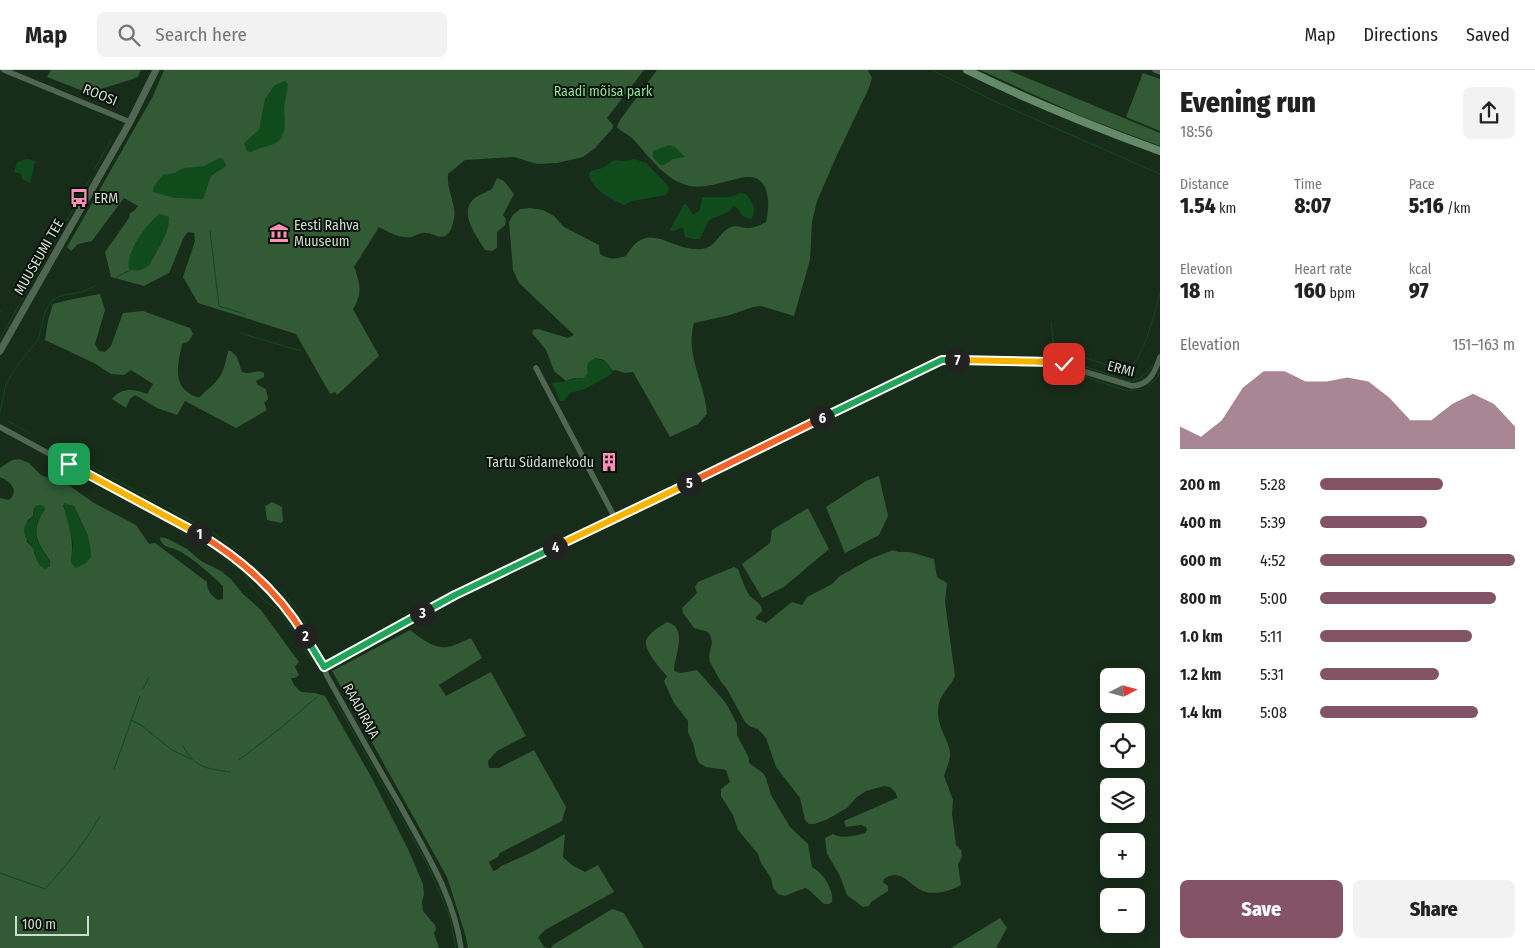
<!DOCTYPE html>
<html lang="en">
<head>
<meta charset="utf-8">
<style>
  :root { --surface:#fff; --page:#f2f2f2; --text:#222; --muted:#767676; --line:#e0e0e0; --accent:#855366 }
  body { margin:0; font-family:"Fira Sans Condensed",sans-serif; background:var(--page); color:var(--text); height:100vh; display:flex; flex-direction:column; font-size:19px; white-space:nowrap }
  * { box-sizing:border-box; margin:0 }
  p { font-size:16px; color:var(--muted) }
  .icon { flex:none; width:28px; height:28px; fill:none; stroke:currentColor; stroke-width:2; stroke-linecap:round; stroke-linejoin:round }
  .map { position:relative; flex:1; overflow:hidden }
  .side { display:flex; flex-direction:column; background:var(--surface); width:375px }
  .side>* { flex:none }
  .needle { width:32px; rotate:84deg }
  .controls { position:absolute; left:1100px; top:598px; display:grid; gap:10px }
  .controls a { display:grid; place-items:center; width:45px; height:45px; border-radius:8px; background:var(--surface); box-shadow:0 2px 12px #0003; font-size:25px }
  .scale { position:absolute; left:15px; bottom:12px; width:74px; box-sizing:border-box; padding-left:5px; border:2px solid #cedbce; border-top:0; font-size:14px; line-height:18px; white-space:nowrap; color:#cedbce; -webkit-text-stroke:4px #09120a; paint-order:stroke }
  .pin { position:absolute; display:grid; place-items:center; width:42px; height:42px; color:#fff; margin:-21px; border-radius:10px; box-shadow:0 2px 8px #0006 }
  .km { position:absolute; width:25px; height:25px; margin:-12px; border-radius:50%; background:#222; color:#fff; font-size:14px; line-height:25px; text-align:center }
  .round { display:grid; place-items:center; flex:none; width:52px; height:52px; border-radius:8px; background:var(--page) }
  .head { display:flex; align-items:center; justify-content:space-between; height:85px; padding:0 20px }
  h1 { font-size:28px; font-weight:800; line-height:38px }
  .metrics { display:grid; grid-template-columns:repeat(3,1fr); gap:8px; height:85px; padding:5px 20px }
  .metrics div { display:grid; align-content:center }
  .metrics b { font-size:21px; font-weight:800 }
  .metrics small { font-size:14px; font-weight:400 }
  .metrics p { font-size:14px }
  .chart { height:140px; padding:10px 20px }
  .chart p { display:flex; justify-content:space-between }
  .chart svg { width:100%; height:90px; margin-top:5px; fill:var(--accent); opacity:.7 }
  .button { display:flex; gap:10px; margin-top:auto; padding:10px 20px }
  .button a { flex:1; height:58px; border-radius:8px; background:var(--accent); color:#fff; font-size:20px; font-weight:800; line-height:58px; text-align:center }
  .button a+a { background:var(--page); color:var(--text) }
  ul { padding:0 20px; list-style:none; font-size:16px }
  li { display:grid; grid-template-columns:80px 60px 1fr; align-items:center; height:38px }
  li i { height:12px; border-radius:6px; background:var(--accent) }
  header { display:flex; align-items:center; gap:30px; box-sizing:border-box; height:70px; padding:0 25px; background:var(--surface); border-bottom:1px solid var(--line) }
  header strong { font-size:24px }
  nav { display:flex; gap:28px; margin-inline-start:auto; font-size:18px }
  .search { width:350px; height:45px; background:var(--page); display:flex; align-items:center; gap:12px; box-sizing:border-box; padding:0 18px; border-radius:8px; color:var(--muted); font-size:19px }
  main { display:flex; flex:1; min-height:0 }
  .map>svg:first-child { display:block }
  .green { fill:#315a35; fill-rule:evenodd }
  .water { fill:#0f4b1b }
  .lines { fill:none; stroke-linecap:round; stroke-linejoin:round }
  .stream { stroke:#0f4b1b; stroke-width:1 }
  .minor { stroke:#4f6651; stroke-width:5.5 }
  .tertiary { stroke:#4f6651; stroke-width:7 }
  .secondary { stroke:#658a67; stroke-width:8 }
  .split-1-casing { stroke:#fff; stroke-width:10 }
  .split-2-casing { stroke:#fff; stroke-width:10 }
  .split-3-casing { stroke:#fff; stroke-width:10 }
  .split-4-casing { stroke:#fff; stroke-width:10 }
  .split-5-casing { stroke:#fff; stroke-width:10 }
  .split-6-casing { stroke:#fff; stroke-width:10 }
  .split-7-casing { stroke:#fff; stroke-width:10 }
  .split-8-casing { stroke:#fff; stroke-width:10 }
  .split-1 { stroke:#f5b400; stroke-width:6 }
  .split-2 { stroke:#f0652b; stroke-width:6 }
  .split-3 { stroke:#22a559; stroke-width:6 }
  .split-4 { stroke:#22a559; stroke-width:6 }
  .split-5 { stroke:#f5b400; stroke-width:6 }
  .split-6 { stroke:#f0652b; stroke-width:6 }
  .split-7 { stroke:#22a559; stroke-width:6 }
  .split-8 { stroke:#f5b400; stroke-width:6 }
  .labels { text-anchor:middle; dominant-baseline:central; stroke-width:4; stroke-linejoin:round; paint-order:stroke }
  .park-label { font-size:14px; fill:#8fe097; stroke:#09120a }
  .street-label { font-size:14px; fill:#cedbce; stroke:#09120a }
  .poi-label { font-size:14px; fill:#cedbce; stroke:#09120a; text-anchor:start }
</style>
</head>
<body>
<header>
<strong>Map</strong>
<div class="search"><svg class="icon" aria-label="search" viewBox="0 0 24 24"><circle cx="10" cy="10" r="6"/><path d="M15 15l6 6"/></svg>Search here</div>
<nav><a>Map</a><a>Directions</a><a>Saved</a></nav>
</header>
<main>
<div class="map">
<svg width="1160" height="878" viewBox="0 0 1160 878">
  <rect width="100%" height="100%" fill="#182c1a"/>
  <g class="green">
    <polygon points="51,0 141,0 138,7 133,9 88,23 47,7"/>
    <path d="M164 0H644L607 48 613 55V58L595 78 583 87 557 93 537 94 514 87 465 90 448 104C447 117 452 126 454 138 456 145 452 163 445 166 438 169 433 163 426 163 421 162 417 165 412 167 399 169 389 162 379 157L354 197C360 212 363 224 353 239L379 286 337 325 335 322 330 324 296 264 198 233 183 207 195 171 194 163 188 162 184 167 169 203 144 216 111 207 105 182 129 148 130 143 134 141 138 136 124 128 92 171 78 174 71 181 67 177 153 26Z"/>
    <path d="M657 0H868L872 8 868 20 837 85 817 131 812 152 810 190 794 246 761 236 753 237 730 245 694 253C685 286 705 312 707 344L698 354 670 367 633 302 625 303 615 300 613 301 604 290 595 288 587 297 588 303 584 308H574L566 311 554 301 546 280 532 263 533 260 538 259 568 268 574 265 519 213 513 200 509 152 513 145 520 139 530 138 543 140 554 146 564 157 599 175 600 184C609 190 616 189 626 186 648 147 670 182 702 179 716 177 718 164 729 158 736 154 741 158 748 158 755 158 760 155 766 152 770 137 771 105 747 107 727 109 705 122 683 114 662 106 647 84 632 68 628 64 621 62 617 57L620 50Z"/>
    <polygon points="980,0 1008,0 1160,63 1160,76 1083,47"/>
    <polygon points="1143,3 1160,9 1160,61 1126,47"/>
    <path d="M497 108 504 111 514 124 503 145 506 149 505 155 497 162V178L492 181 485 180C477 166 457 142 475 128 480 124 487 122 492 119Z"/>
    <path d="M100 224 105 240 95 274 99 281 105 282 111 276 123 243 143 241 190 258 193 264 189 271 182 274C179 290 172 313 189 323 193 326 195 327 200 327 206 320 213 316 218 309 224 302 226 290 228 281H231L237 287 242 302C249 305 257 299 264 303V307L256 311 258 315 266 319 268 329 264 333 267 340 236 358 185 331 177 345 157 338 135 325 130 329 126 338 112 329C122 317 134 319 147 324L153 314 131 300 124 305 111 304 94 293 45 270 48 250 53 234 68 230Z"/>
    <path d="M19 389 29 393 41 405 70 416 94 433 136 455 149 474 155 473 207 512C207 521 211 525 218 530L223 529V516C213 506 188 484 175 479 168 477 163 477 160 469L161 467 168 469 187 479 201 491 221 501 231 509 242 523 261 540 299 592 295 597 299 605 295 608H291L294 615 301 622 315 623 325 626 373 710 408 779 423 814 424 824 422 832 423 841 435 855 436 859 434 863 439 878H0V428L9 430C20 421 10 411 0 407V398L12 390ZM63 435 74 436 88 466 71 492C74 473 70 453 63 435ZM34 438 45 439C30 462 36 470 50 491L49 497 34 484V479L27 472V451L33 446Z"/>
    <polygon points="879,406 888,446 879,465 845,483 826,437 866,411"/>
    <polygon points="272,432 282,437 283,451 281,453 267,450 265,436"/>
    <polygon points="808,438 829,479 784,517 762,528 742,494 770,473 772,460"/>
    <path d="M893 480 898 482H910L934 489 937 507 947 513 945 532 955 606C951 616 942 622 939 633 933 656 952 671 950 687 949 693 946 700 944 706L953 730 952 744 956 775 961 780 962 786 958 795 961 815C950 821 931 827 919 819 907 812 900 798 884 809L883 812 888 816V821L871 832 869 836 863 837 847 825 839 804 827 784 825 768 833 764C841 769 856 766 865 763L867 760 866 757 861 755 846 757 844 751 897 728 896 723 890 717 884 716 866 721 857 727 847 738 826 750 814 754H809L805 750 800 728 776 697 766 668 758 659 751 657 745 652 727 619 721 612 710 592 709 587 712 572 710 565 708 562 694 558 683 543 682 538 697 523 695 517 698 512 734 497 738 499C741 507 745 519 750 526 756 532 761 532 762 541L756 547V549L766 553 792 532 802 535 807 527 832 514 840 506 870 489Z"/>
    <path d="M667 552C689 557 674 587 674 601L681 603 697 600 726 633 737 654V665L749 688V693L763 703 766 708 771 725 790 757 808 774 812 797C823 803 834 819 832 832L829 834H824L809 820 805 818 785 826 778 824 773 818 771 808 761 793 758 784 738 760 733 745 721 726V719L730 712 726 700 706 697 699 693 696 686 693 673 688 662V651L674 633 664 611 667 606C661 600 644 580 646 571 649 562 660 557 667 552Z"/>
    <path d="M410 560C418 566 430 576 441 577 450 579 463 571 471 568L482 588 439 615 446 626 491 602 526 666 497 681 488 691 489 698H499L534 680 566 737 562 751 500 783 498 787 489 792 493 801C498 800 499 797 503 795 524 787 544 776 565 764L563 787 572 795 585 802 598 795 614 822 545 860 538 867 544 877 548 878H468L466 867 447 807 332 601Z"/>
    <polygon points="612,839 624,843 644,878 551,878 553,875"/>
    <polygon points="1000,848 1007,858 996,878 951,878"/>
  </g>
  <g class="water">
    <path d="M285 11 288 14C287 22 285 30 284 38 284 49 288 64 277 72 270 77 259 77 251 82L247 81 244 73 259 60 265 29 275 15Z"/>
    <polygon points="669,75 675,77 685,87 673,89 664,95 660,95 653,87 653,81"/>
    <polygon points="219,88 222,88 226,94 226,96 211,106 203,129 175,128 153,122 154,116 163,105 175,103 179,100 185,98 204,96"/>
    <polygon points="27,89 35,91 30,113 22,109 21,104 14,102 17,92"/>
    <path d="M635 89 646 93 668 116 669 121 666 125 632 131 624 135C611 129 591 119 589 104L591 101 602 98 614 90 623 91Z"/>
    <path d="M740 123 746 124C752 131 757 139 752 148 742 151 741 140 734 136L728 142 709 150 700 169H694L685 167 683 157 674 161 670 160 684 134 687 135 693 145 700 140 702 127H731Z"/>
    <path d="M160 144 169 147C170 163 157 180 150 194 145 200 137 202 129 199 125 184 147 152 160 144Z"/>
    <path d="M595 288C604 290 612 294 612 304L585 319 570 323 564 331H560L552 313C557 311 561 313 566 311 573 309 576 307 584 308L588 303 587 297 588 293Z"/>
    <path d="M64 433 74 436 88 466 91 482V487L86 493 76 498C67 492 73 485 73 476 72 462 65 447 64 433Z"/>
    <path d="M40 435 43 436 45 439C34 455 32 464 43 480 46 485 49 489 50 495L46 499C37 496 36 489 34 481 31 472 21 467 25 456 26 452 30 451 32 447 35 444 34 440 35 436Z"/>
  </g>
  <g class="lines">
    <g class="stream">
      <polyline points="932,0 996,32 1160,104"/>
      <polyline points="133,9 138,7 141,0"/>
      <polyline points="94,100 111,70"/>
      <polyline points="86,116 91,108"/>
      <polyline points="210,161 219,236 245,244"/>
      <polyline points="55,171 75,136"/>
      <polyline points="116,207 131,200"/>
      <polyline points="26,222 49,180"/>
      <polyline points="0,241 1,241"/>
      <path d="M1051 252 1054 278 1114 297C1120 299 1128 299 1133 294 1145 283 1155 240 1160 223"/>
      <polyline points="240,263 301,281"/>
      <polyline points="0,269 20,233"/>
      <path d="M1055 283 1056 287 1128 311C1140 311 1146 304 1152 295"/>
      <polyline points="1060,298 1127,321 1142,319"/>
      <polyline points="1148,316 1157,308 1160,302"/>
      <polyline points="0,342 6,314 19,293 38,270 45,242 52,230 63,225 82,222 95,216"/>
      <polyline points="8,351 31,364"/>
      <polyline points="58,379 67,383"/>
      <polyline points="80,390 153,430"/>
      <polyline points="167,437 201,456"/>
      <polyline points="212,462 239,481"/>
      <polyline points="224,488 243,502 251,515 264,530 282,544 313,593"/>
      <polyline points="282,521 298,541 320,577"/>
      <polyline points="143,619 149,607"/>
      <polyline points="335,630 427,794 450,847 456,878"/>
      <polyline points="131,650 141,655 172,680 191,689"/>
      <path d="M183 676C196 699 206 698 230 702"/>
      <polyline points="239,690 282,657 317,627"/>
      <polyline points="114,699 140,626"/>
      <path d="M0 803 45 819C66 796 85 773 100 746"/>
    </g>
    <g class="minor">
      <polyline points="4,0 130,52"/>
      <polyline points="1155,0 1160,2"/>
      <polyline points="536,298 615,448"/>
      <path d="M0 357 217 475C255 501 285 533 309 572 315 583 323 594 327 606 351 649 375 692 400 735 425 781 454 826 461 878"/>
      <path d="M324 597 455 525 942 290 1053 292 1132 316C1150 315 1155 302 1160 287"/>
    </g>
    <polyline class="tertiary" points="0,281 130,52 156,0"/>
    <path class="secondary" d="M967 0C1030 31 1094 57 1160 81"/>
  </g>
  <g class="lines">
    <g class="split-1-casing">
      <polyline id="split-1" points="69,394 199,464"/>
    </g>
    <g class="split-2-casing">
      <path id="split-2" d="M199 464C243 490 279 523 305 566"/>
    </g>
    <g class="split-3-casing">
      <polyline id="split-3" points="305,566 324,597 422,543"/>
    </g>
    <g class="split-4-casing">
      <polyline id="split-4" points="422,543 455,525 555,477"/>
    </g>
    <g class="split-5-casing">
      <polyline id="split-5" points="555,477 689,413"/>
    </g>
    <g class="split-6-casing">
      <polyline id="split-6" points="689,413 822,348"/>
    </g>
    <g class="split-7-casing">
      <polyline id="split-7" points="822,348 942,290 957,290"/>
    </g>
    <g class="split-8-casing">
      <polyline id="split-8" points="957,290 1053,292 1064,294"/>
    </g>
    <use href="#split-1" class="split-1"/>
    <use href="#split-2" class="split-2"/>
    <use href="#split-3" class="split-3"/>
    <use href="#split-4" class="split-4"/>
    <use href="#split-5" class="split-5"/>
    <use href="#split-6" class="split-6"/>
    <use href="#split-7" class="split-7"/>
    <use href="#split-8" class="split-8"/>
  </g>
  <defs>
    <g id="bus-bare" transform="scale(1.5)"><path d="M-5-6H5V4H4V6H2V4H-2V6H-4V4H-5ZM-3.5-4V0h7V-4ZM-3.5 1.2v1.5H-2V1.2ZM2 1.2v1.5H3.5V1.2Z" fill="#ff8eb9" stroke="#09120a" stroke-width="2.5" paint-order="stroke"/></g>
    <g id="museum-bare" transform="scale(1.5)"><path d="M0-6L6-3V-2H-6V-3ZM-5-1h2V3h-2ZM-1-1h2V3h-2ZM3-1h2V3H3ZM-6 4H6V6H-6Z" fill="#ff8eb9" stroke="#09120a" stroke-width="2.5" paint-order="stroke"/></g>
    <g id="building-bare" transform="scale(1.5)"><path d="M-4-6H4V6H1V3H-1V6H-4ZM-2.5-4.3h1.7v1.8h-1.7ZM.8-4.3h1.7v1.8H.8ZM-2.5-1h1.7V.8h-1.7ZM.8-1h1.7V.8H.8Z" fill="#ff8eb9" stroke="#09120a" stroke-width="2.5" paint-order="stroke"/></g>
  </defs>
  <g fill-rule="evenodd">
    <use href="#bus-bare" x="79" y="128"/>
    <use href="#museum-bare" x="279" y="163"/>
    <use href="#building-bare" x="609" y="392"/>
  </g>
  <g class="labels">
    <g class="park-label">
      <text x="603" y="21">Raadi mõisa park</text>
    </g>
    <g class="street-label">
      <text transform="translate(100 25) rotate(22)">ROOSI</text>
      <text transform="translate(39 187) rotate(-60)">MUUSEUMI TEE</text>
      <text transform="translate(1121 299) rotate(14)">ERMI</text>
      <text transform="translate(361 641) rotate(61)">RAADIRAJA</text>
    </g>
    <g class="poi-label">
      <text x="94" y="128">ERM</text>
      <text x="294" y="155">Eesti Rahva<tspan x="294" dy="16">Muuseum</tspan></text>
      <text x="594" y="392" text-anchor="end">Tartu Südamekodu</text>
    </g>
  </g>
</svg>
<div class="controls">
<a><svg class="needle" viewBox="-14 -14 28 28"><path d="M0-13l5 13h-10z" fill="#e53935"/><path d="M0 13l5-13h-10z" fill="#767676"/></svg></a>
<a><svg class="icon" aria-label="locate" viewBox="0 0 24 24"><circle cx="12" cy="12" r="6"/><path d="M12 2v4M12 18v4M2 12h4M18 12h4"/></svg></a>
<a><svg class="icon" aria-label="layers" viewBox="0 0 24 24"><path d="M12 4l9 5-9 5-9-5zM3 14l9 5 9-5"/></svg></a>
<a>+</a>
<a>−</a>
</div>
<div class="scale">100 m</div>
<div class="pin" style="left:69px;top:394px;background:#1e9e55"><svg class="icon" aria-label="arrive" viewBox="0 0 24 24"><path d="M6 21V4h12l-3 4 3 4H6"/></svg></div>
<div class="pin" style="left:1064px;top:294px;background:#d93025"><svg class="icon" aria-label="check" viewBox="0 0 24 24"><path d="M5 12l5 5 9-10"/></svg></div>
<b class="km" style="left:199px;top:464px">1</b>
<b class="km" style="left:305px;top:566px">2</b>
<b class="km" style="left:422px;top:543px">3</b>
<b class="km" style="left:555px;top:477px">4</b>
<b class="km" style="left:689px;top:413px">5</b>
<b class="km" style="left:822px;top:348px">6</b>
<b class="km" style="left:957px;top:290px">7</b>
</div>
<section class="side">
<div class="head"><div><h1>Evening run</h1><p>18:56</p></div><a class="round"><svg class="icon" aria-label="share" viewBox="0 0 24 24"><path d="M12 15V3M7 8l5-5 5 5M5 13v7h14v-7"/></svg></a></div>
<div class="metrics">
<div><p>Distance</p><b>1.54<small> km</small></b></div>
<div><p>Time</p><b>8:07</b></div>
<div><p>Pace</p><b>5:16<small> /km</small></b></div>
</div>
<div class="metrics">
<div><p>Elevation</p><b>18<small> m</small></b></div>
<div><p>Heart rate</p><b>160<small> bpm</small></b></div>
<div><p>kcal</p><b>97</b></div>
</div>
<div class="chart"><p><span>Elevation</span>151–163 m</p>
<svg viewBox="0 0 160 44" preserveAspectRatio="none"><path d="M0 44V33L10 38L20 30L30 14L40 6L50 6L60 11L70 11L80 9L90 11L100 19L110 30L120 30L130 22L140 17L150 22L160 33V44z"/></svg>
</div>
<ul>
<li><b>200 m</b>5:28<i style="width:63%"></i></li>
<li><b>400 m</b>5:39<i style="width:55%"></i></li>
<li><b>600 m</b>4:52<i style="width:100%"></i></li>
<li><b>800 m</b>5:00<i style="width:90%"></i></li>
<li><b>1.0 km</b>5:11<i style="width:78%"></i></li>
<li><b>1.2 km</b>5:31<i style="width:61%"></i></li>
<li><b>1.4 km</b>5:08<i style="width:81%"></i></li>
</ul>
<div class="button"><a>Save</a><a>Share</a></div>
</section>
</main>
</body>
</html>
